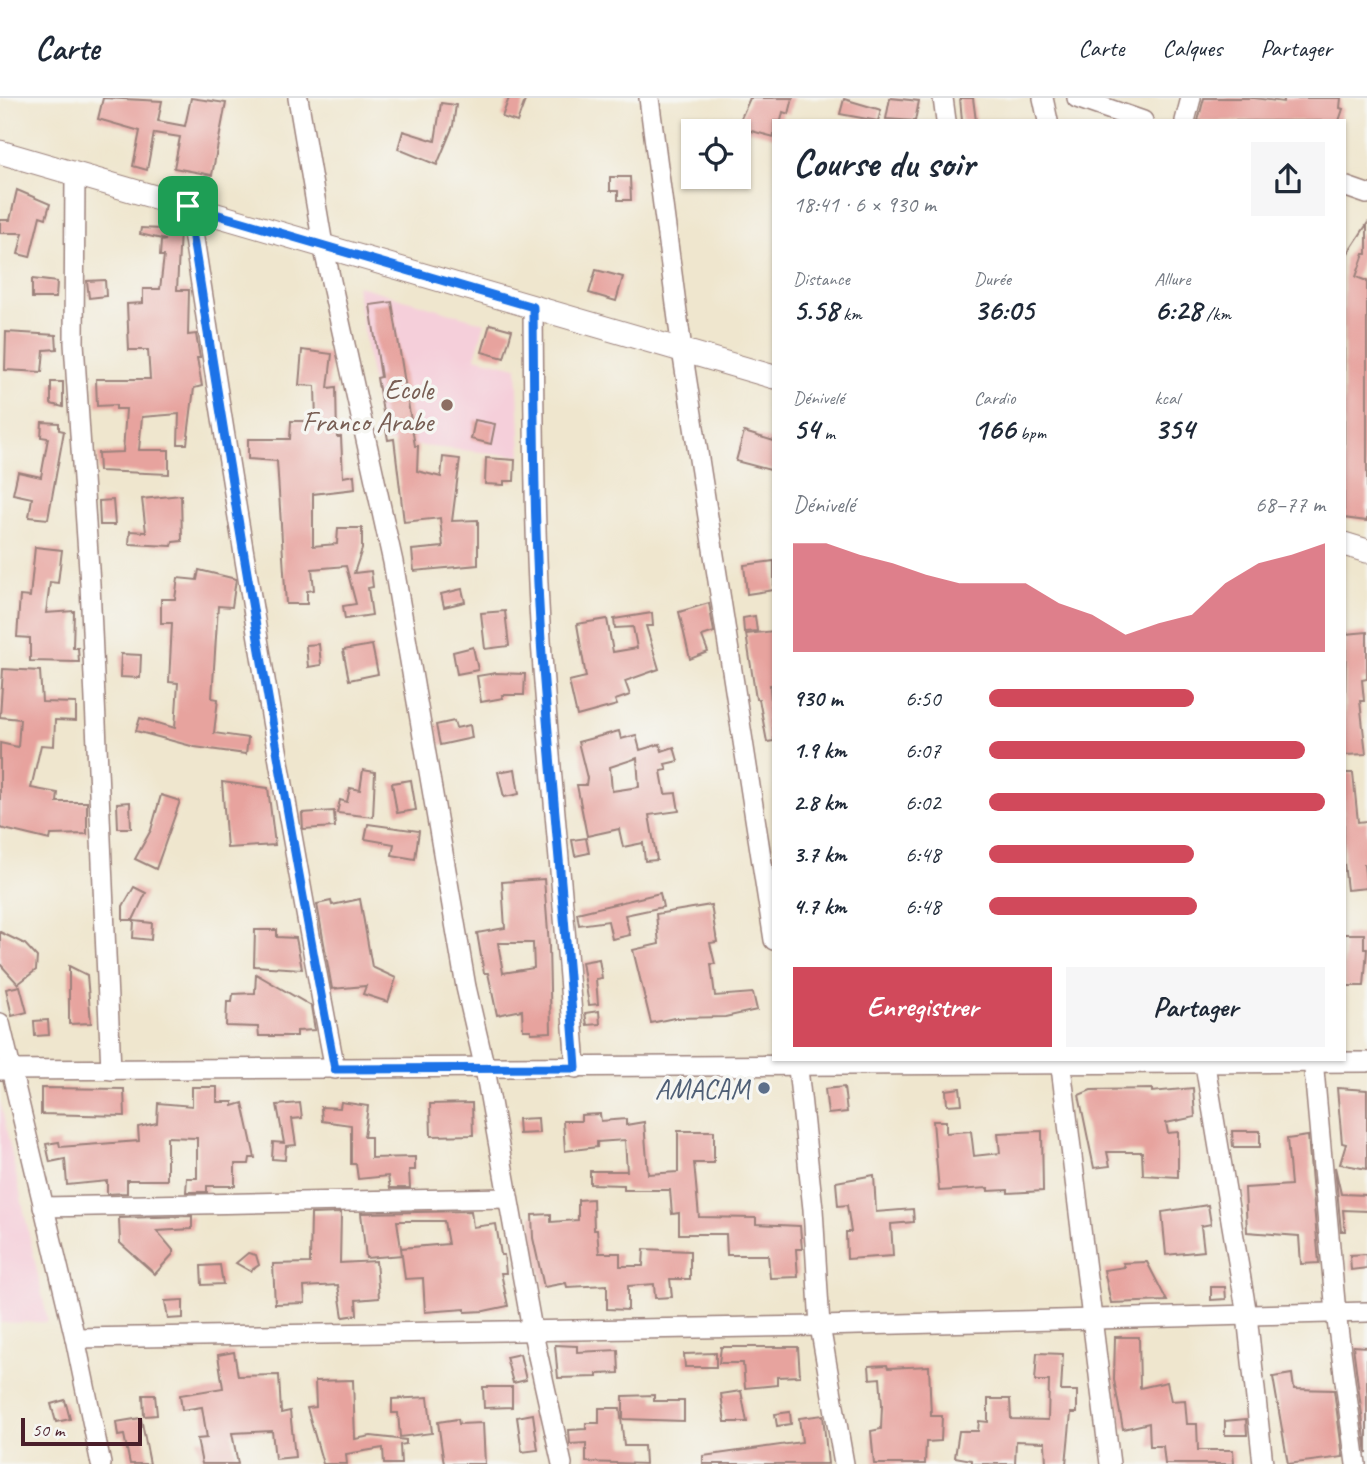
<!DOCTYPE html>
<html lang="fr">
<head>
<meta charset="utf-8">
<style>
  :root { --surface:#fff; --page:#f6f6f7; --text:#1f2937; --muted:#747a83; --line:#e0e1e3; --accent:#d1495b }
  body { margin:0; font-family:Caveat,sans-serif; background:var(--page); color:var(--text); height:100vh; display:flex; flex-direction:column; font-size:26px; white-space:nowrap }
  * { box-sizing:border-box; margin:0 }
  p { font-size:23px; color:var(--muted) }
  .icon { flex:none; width:38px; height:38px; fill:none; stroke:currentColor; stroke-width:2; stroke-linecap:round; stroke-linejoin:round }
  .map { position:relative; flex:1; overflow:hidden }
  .panel { position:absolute; left:772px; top:21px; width:574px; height:942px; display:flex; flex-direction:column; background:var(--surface); border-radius:0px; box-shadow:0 2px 5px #0004 }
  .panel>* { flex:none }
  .fabs { position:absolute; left:681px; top:21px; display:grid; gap:14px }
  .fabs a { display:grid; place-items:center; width:70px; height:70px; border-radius:0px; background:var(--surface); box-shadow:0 2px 5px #0004; font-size:35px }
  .scale { position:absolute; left:21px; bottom:18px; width:121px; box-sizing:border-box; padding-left:7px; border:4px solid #4a1f2b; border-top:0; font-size:19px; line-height:24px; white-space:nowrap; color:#4a1f2b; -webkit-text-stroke:5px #f6f6f2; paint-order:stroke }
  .pin { position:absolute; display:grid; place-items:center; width:60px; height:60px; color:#fff; margin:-30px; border-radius:14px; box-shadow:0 4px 10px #0006 }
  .round { display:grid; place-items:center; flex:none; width:74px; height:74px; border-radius:0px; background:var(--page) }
  .headline { display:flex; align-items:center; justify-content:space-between; height:119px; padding:0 21px }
  h1 { font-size:38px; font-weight:800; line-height:52px }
  .figures { display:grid; grid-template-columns:repeat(3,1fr); gap:10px; height:119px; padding:7px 21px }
  .figures div { display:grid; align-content:center }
  .figures b { font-size:30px; font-weight:800 }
  .figures small { font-size:19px; font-weight:400 }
  .figures p { font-size:19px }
  .chart { height:196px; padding:14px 21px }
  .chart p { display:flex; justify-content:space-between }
  .chart svg { width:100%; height:126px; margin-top:7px; fill:var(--accent); opacity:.7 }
  .primary-button { display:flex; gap:14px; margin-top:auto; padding:14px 21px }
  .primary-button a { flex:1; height:80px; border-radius:0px; background:var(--accent); color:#fff; font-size:28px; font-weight:800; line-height:80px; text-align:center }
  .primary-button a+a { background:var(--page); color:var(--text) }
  ul { padding:0 21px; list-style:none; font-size:23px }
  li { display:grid; grid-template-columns:112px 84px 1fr; align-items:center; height:52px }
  li i { height:18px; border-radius:9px; background:var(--accent) }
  header { display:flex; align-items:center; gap:42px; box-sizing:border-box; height:98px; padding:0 35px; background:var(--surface); border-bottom:2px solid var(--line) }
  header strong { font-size:33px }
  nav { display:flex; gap:38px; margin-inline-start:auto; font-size:24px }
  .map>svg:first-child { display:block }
  .built { fill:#f5cfda }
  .building { fill:#e7a39e; fill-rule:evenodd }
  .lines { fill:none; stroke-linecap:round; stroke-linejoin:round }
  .minor-casing { stroke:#9c827c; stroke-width:22 }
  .tertiary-casing { stroke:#9c827c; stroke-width:25 }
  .minor { stroke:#fff; stroke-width:19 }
  .tertiary { stroke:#fff; stroke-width:23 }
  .route-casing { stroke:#fff; stroke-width:14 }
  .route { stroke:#1a73e8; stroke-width:9 }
  .education-dot { fill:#8d6e63; stroke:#f6f6f2; stroke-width:2.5 }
  .service-dot { fill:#5c6f8a; stroke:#f6f6f2; stroke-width:2.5 }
  .labels { text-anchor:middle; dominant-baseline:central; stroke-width:7; stroke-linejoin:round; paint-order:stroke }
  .education-label { font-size:28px; fill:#785e54; stroke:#f6f6f2; text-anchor:end }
  .service-label { font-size:28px; fill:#4e5e75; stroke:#f6f6f2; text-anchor:end }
</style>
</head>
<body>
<header>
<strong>Carte</strong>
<nav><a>Carte</a><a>Calques</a><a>Partager</a></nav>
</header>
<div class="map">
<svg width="1367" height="1366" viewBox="0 0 1367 1366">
  <rect width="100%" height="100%" fill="#f6f6f2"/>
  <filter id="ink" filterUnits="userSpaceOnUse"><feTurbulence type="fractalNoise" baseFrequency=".0143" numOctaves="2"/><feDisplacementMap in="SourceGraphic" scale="14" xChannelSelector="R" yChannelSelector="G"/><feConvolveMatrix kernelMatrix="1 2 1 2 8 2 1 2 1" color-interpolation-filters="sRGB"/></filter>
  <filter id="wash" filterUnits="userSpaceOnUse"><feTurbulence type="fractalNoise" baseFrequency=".00686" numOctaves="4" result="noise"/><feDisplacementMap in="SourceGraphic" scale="28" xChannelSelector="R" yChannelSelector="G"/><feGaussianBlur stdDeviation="1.57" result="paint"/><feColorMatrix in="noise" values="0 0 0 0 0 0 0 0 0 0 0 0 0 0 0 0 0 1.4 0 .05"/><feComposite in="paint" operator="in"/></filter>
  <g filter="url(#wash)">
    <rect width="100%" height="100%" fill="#efe6ce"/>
    <g class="built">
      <polygon points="356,187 485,225 475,259 517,269 521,358 382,344"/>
      <polygon points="0,1002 48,1224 0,1225"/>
    </g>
    <g id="blocks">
      <g class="building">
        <polygon points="103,0 162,3 158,23 185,28 191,0 226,5 212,77 174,70 180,39 154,35 147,72 133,68 140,33 98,21"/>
        <polygon points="509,0 526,0 517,24 502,19"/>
        <polygon points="750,0 793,0 789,16 783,14 781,23 774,23 774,39 737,29"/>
        <polygon points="890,0 919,3 915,23 886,21"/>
        <polygon points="960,0 973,0 976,23 962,23"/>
        <polygon points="1204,0 1254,0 1283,4 1284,0 1341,0 1340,10 1343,11 1339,23 1198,23"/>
        <polygon points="844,1 881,12 878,23 840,16"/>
        <polygon points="441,5 456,7 453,28 437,67 398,51 403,33 435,43"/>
        <polygon points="610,79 630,79 631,102 618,102 618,93 610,93"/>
        <polygon points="17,92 50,106 46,120 40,118 30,159 18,156 23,135 0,135 0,122 10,122"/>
        <polygon points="1367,126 1367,156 1364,156 1356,179 1367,183 1367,423 1344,420 1344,161"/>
        <polygon points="141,130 180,132 177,192 189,192 188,237 196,236 200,260 197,260 202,288 194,290 187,346 178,346 179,316 142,319 139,352 169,352 169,376 99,373 98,355 123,354 126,311 116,311 116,307 97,308 96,281 150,281 148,252 129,252 127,206 143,205 143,191 160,191 164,158 160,158 161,143 166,142 140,136"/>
        <polygon points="596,172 623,179 616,203 589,195"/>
        <polygon points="32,181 57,184 56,200 32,200"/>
        <polygon points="105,182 106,198 89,200 87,183"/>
        <polygon points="392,204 415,348 418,348 417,373 441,379 443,359 460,361 452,423 478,422 478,467 414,473 412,452 443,449 440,420 404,424 394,341 388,342 377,280 381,279 370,207"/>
        <polygon points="490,226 512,232 504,260 482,254"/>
        <polygon points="6,234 56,237 57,251 44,252 42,274 5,272"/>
        <polygon points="302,252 332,256 328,290 336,289 337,339 341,339 343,379 354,377 355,391 313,396 313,448 337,446 338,430 362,430 362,451 354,475 371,473 373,489 368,490 372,517 345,521 343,508 356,506 346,468 312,471 314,492 307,493 307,506 286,506 277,363 248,361 248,341 290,341 291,323 316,323 315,288 299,287"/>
        <polygon points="51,284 63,284 63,309 51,306"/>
        <polygon points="475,322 495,326 491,346 471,341"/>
        <polygon points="42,324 59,325 59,332 64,333 48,421 29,419 32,400 13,396 18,374 41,379 48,340 41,339"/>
        <polygon points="744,334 774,343 774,373 736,363"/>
        <polygon points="486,360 515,362 514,383 504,383 504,387 485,386"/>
        <polygon points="181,397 182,443 173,444 172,448 129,446 130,433 146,434 142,401"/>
        <polygon points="113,402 115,427 100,427 99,403"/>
        <polygon points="35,449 62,452 58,485 50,484 46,515 74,513 73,550 78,550 79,564 30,563 30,540 17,539 20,498 30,499"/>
        <polygon points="774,463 774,492 747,496 744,467"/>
        <polygon points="199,472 236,481 232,509 218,508 212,600 218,601 214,635 248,640 246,656 195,649 136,633 140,620 175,630 178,585 169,584 172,525 161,525 161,501 175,501 178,480 197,482"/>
        <polygon points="462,491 465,504 444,509 441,496"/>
        <polygon points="709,505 714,534 702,538 708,554 690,561 679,514"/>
        <polygon points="505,513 509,548 485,551 481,515"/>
        <polygon points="652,515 653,528 646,528 659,571 625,583 630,597 615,602 617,607 577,618 569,583 586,579 577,526 607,521 613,554 637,550 633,529 615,530 614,521"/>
        <polygon points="755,518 757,533 744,534 743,520"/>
        <polygon points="774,533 774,587 770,587 774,643 767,644 759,601 756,601 746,536"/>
        <polygon points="1367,534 1367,581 1362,582 1364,603 1360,603 1366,656 1344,657 1346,536"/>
        <polygon points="319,546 321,567 308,569 306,547"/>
        <polygon points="372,547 378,576 349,582 343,552"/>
        <polygon points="473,549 478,572 457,576 453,554"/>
        <polygon points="121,556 141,557 140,580 120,579"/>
        <polygon points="3,571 40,573 42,604 76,605 76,623 55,622 54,648 41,647 31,690 58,695 57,704 87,704 87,736 51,737 50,742 0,730 0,645 18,649 20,621 0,619"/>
        <polygon points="496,575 525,576 524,597 502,597 503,600 481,604 477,578"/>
        <polygon points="454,623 456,630 470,627 472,640 440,647 436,627"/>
        <path d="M619 633 621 641 636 637 640 652 660 646 662 653 674 649 678 663 665 666 667 672 661 673 665 696 676 695 679 713 649 717 657 762 645 763 643 745 623 749 619 731 587 738 577 687H586L587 680 578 644ZM637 660 639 689 612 693 610 669Z"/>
        <polygon points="515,671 519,696 504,699 498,674"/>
        <polygon points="363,672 375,674 373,719 337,715 340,702 347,704 350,690 360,692"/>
        <polygon points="1344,675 1353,675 1358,724 1367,723 1367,767 1364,767 1367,790 1347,792 1344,764"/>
        <polygon points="411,682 416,712 397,715 392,685"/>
        <polygon points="222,684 268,690 275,747 227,750"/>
        <polygon points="161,697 180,703 156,771 135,761 151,732"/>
        <polygon points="130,704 131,730 118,730 117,705"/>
        <polygon points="334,713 335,729 303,731 302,715"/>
        <polygon points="368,726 419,733 415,761 392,757 394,746 365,741"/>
        <polygon points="586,740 589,755 575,758 572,742"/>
        <path d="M544 781 549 848 551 934 531 935V932H523L522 912 497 917 488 875H484L477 835 505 830 502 784ZM498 845H533L534 870 503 875Z"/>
        <polygon points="134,789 146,795 133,822 123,822 123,808"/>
        <polygon points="660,795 663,809 625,817 630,837 612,841 608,823 579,827 577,815"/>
        <polygon points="360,801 372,869 396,880 388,904 363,896 366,888 332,891 317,806 331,803 332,807"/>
        <polygon points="711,807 717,844 710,845 715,866 711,866 715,898 753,895 757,912 725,919 674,920 651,925 633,852 659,846 656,816"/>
        <polygon points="134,823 152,825 151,842 133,840"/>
        <polygon points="255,832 277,832 277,839 296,840 302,871 254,868"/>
        <polygon points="0,834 25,846 37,859 36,872 18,886 0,866"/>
        <polygon points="1344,836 1364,836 1364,851 1367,851 1364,888 1344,888"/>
        <polygon points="599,861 602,880 596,881 598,906 589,907 582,864"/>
        <polygon points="69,868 87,877 91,925 69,926"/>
        <polygon points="256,876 311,908 315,932 297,933 297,938 259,938 258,929 226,928 227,904 232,904 233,896 255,895"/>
        <polygon points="20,888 27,914 12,918 6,891"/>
        <polygon points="599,913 600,926 587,927 585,915"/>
        <polygon points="48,922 49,937 35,938 34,923"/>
        <polygon points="192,989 217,989 217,1004 233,1004 233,1008 243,1005 255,1060 250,1060 249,1066 235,1066 235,1088 207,1088 207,1094 186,1094 187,1080 197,1080 197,1040 167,1039 167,1082 127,1082 127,1095 107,1096 107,1083 67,1087 65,1061 50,1064 46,1046 59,1044 60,1049 139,1043 138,1029 157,1025 158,1005 192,1008"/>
        <polygon points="844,989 847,1014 828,1016 825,991"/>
        <polygon points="41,990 124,991 125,1018 41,1016"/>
        <polygon points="960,990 962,1006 947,1007 946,992"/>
        <polygon points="1193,990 1195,1019 1166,1025 1168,1035 1178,1034 1178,1079 1143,1077 1142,1054 1107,1054 1110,1068 1094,1070 1079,997 1091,992 1152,991 1152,994"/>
        <polygon points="1337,990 1367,992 1367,1071 1340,1066 1346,1046 1342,1045"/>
        <polygon points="341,1004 368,1008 364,1039 371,1039 371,1060 415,1059 415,1072 409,1072 410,1090 390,1090 388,1078 358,1081 356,1066 351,1066 351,1027 322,1023 321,1009 340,1010"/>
        <polygon points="300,1005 302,1020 292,1021 296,1047 286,1048 285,1062 272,1061 273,1044 284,1045 277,1007"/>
        <polygon points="472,1005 473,1037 431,1038 430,1006"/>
        <polygon points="600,1016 601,1023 626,1021 626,1027 644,1024 648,1076 678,1074 678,1033 714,1033 714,1065 694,1065 699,1119 756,1120 756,1126 800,1128 802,1151 796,1151 798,1179 770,1180 768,1157 727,1157 726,1136 679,1136 679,1115 672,1116 670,1092 624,1092 624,1087 590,1086 590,1073 627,1073 625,1042 597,1044 597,1049 565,1053 563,1023 581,1023 581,1017"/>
        <polygon points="538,1020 539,1035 519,1036 518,1021"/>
        <polygon points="933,1023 946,1023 946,1035 971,1033 974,1058 1000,1055 998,1035 1042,1033 1043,1093 1008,1095 1008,1092 988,1093 988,1090 939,1093"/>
        <polygon points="1232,1033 1260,1033 1260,1049 1233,1049"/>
        <polygon points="1308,1038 1319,1165 1301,1166 1299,1138 1247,1134 1245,1090 1291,1087 1287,1041"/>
        <polygon points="1335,1069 1341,1096 1367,1097 1367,1113 1343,1112 1345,1133 1341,1133"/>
        <polygon points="874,1077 876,1114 913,1111 914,1124 891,1126 893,1158 847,1161 846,1134 851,1134 847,1107 838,1108 836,1084"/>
        <polygon points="593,1101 594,1132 597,1132 599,1155 620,1155 620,1168 643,1168 644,1151 690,1153 690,1181 670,1181 672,1199 655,1200 654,1186 628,1188 628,1212 607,1211 607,1187 567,1189 566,1185 544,1189 533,1140 532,1117 551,1116 551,1124 578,1122 578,1102"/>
        <polygon points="1208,1107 1211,1126 1201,1128 1204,1153 1166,1157 1162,1114"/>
        <polygon points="471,1113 473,1129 496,1126 501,1157 504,1157 506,1175 501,1175 508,1208 484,1213 465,1214 465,1211 425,1214 423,1180 405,1181 401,1150 448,1146 444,1123 397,1123 402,1157 366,1160 361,1115"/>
        <polygon points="341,1115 340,1165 376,1163 379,1200 356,1202 357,1217 343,1219 338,1187 304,1189 305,1205 275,1206 273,1166 310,1165 311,1116"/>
        <polygon points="192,1118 192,1131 157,1133 173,1152 173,1156 155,1176 120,1145 119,1120"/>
        <polygon points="248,1155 256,1157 259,1167 250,1173 236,1165"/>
        <polygon points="1367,1156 1367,1170 1351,1172 1350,1157"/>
        <polygon points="1147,1164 1167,1203 1111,1205 1104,1172 1125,1169 1123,1165"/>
        <polygon points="220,1167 223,1186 202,1187 201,1168"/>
        <polygon points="1211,1189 1225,1189 1226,1201 1211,1202"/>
        <polygon points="183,1202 183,1220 168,1221 165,1203"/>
        <polygon points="1115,1239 1139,1239 1140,1290 1167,1284 1171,1303 1185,1302 1187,1326 1197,1326 1198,1352 1233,1352 1234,1366 1165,1366 1163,1348 1150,1348 1149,1325 1123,1331 1114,1282"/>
        <polygon points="555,1247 577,1248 577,1254 618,1252 619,1275 597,1276 597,1279 558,1280"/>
        <polygon points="1353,1248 1367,1249 1367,1356"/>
        <polygon points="721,1249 798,1249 800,1278 777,1279 777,1287 745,1290 743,1265 719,1265"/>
        <polygon points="234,1254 238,1278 279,1277 281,1315 290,1313 295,1359 275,1361 272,1333 232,1335 238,1366 202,1366 197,1341 207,1340 202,1309 182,1312 180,1297 223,1290 218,1257"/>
        <polygon points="716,1255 716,1269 685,1269 684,1256"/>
        <polygon points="1037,1255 1063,1256 1061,1293 1077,1293 1077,1315 1071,1315 1066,1366 1046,1366 1045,1344 1016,1343 1015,1366 972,1366 972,1362 955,1359 959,1333 978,1333 979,1323 988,1324 988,1301 1010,1301 1011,1321 1048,1322 1049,1283 1035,1283"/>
        <polygon points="520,1256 526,1282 513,1285 506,1259"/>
        <polygon points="887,1267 888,1270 929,1268 931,1318 942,1318 941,1343 926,1344 925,1366 874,1366 871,1333 881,1331 882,1307 880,1280 870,1281 869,1268"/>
        <polygon points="1292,1276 1294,1291 1334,1292 1343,1359 1288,1366 1273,1279"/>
        <polygon points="353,1282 355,1341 371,1338 406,1342 406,1346 400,1347 401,1366 384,1366 383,1350 346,1356 347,1366 323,1366 307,1310 316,1309 315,1283"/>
        <polygon points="483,1289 512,1289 512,1309 484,1310"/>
        <polygon points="741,1293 747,1324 725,1324 721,1296"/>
        <polygon points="143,1297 155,1297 157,1317 144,1318"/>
        <polygon points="654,1297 654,1303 684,1303 684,1323 623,1321 623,1298"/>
        <polygon points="428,1299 432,1335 400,1339 398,1315 392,1315 392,1301"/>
        <polygon points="65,1302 70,1321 56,1324 51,1306"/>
        <polygon points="599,1310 620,1310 624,1348 644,1348 645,1366 586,1364 586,1345 570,1346 569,1332 586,1331 586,1325 599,1325"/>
        <polygon points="790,1314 791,1326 777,1328 775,1316"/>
        <polygon points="533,1316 538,1352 522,1354 517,1319"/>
        <polygon points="823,1317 828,1366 703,1366 703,1358 802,1344 799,1320"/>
        <polygon points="141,1320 150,1366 130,1366 124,1337 118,1338 116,1324"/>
        <polygon points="458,1321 459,1326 483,1325 485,1366 444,1366 438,1324"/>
        <polygon points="1246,1321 1247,1337 1225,1337 1225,1323"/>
      </g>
    </g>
  </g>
  <g filter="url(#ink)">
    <use href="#blocks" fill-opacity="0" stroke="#9c827c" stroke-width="2"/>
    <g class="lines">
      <g class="minor-casing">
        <g id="minor">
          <polyline points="298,0 323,147 393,464 466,889 485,971 532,1231 562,1366"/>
          <polyline points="649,0 682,252 774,842"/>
          <polyline points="943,0 946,23"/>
          <polyline points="1043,0 1048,23"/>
          <polyline points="1077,0 1143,23"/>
          <polyline points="1185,23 1191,0"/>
          <polyline points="75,75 74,245 90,486 111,972"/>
          <polyline points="1344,88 1367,96"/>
          <path d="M189 108C233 397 280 684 335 971"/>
          <path d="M533 209C534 334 534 460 544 584 554 713 567 841 576 970"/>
          <polyline points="0,925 75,1240 101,1366"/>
          <polyline points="797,961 813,1111 820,1228 844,1366"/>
          <polyline points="1060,961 1110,1366"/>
          <polyline points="1204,961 1247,1217 1263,1366"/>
          <polyline points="1313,961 1336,1215 1356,1366"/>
          <polyline points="0,972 1367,964"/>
          <polyline points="43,1109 507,1100"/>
          <polyline points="75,1240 820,1228 1367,1214"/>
        </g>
      </g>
      <g class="tertiary-casing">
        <g id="tertiary">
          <polyline points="0,54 774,279"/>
          <polyline points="1344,446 1367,453"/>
        </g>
      </g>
      <use href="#minor" class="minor"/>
      <use href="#tertiary" class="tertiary"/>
    </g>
  </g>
  <g class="lines" filter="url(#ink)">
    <g class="route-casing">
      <path id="route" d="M188 108 533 209C534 334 534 460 544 584 554 713 567 841 576 970L335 971C280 684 233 397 188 108Z"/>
    </g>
    <use href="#route" class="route"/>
  </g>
  <circle class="education-dot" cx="447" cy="307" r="7"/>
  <circle class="service-dot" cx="764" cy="990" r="7"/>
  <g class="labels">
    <g class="education-label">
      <text x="433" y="291">Ecole<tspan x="433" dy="32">Franco Arabe</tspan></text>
    </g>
    <g class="service-label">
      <text x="750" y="990">AMACAM</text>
    </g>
  </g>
</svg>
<div class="fabs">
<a><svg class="icon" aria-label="locate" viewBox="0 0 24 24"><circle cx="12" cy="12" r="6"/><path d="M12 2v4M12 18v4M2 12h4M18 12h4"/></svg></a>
</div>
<div class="scale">50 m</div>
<div class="pin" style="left:188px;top:108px;background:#1e9e55"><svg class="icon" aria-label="arrive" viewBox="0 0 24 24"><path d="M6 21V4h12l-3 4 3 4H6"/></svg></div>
<section class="panel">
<div class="headline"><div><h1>Course du soir</h1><p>18:41 · 6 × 930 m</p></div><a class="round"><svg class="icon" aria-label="share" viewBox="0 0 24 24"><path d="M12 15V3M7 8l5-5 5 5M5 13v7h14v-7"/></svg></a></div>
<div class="figures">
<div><p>Distance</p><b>5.58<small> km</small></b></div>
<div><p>Durée</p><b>36:05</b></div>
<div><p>Allure</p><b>6:28<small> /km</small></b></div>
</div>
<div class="figures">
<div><p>Dénivelé</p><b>54<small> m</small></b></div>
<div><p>Cardio</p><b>166<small> bpm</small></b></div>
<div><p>kcal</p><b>354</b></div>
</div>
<div class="chart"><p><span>Dénivelé</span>68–77 m</p>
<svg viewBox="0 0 160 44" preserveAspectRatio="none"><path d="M0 44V6L10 6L20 10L30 13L40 17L50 20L60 20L70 20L80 27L90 31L100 38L110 34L120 31L130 20L140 13L150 10L160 6V44z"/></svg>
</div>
<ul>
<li><b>930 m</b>6:50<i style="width:61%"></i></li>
<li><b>1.9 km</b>6:07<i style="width:94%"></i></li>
<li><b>2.8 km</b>6:02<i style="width:100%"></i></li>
<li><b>3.7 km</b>6:48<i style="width:61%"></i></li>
<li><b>4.7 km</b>6:48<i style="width:62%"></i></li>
</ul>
<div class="primary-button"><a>Enregistrer</a><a>Partager</a></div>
</section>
</div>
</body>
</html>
